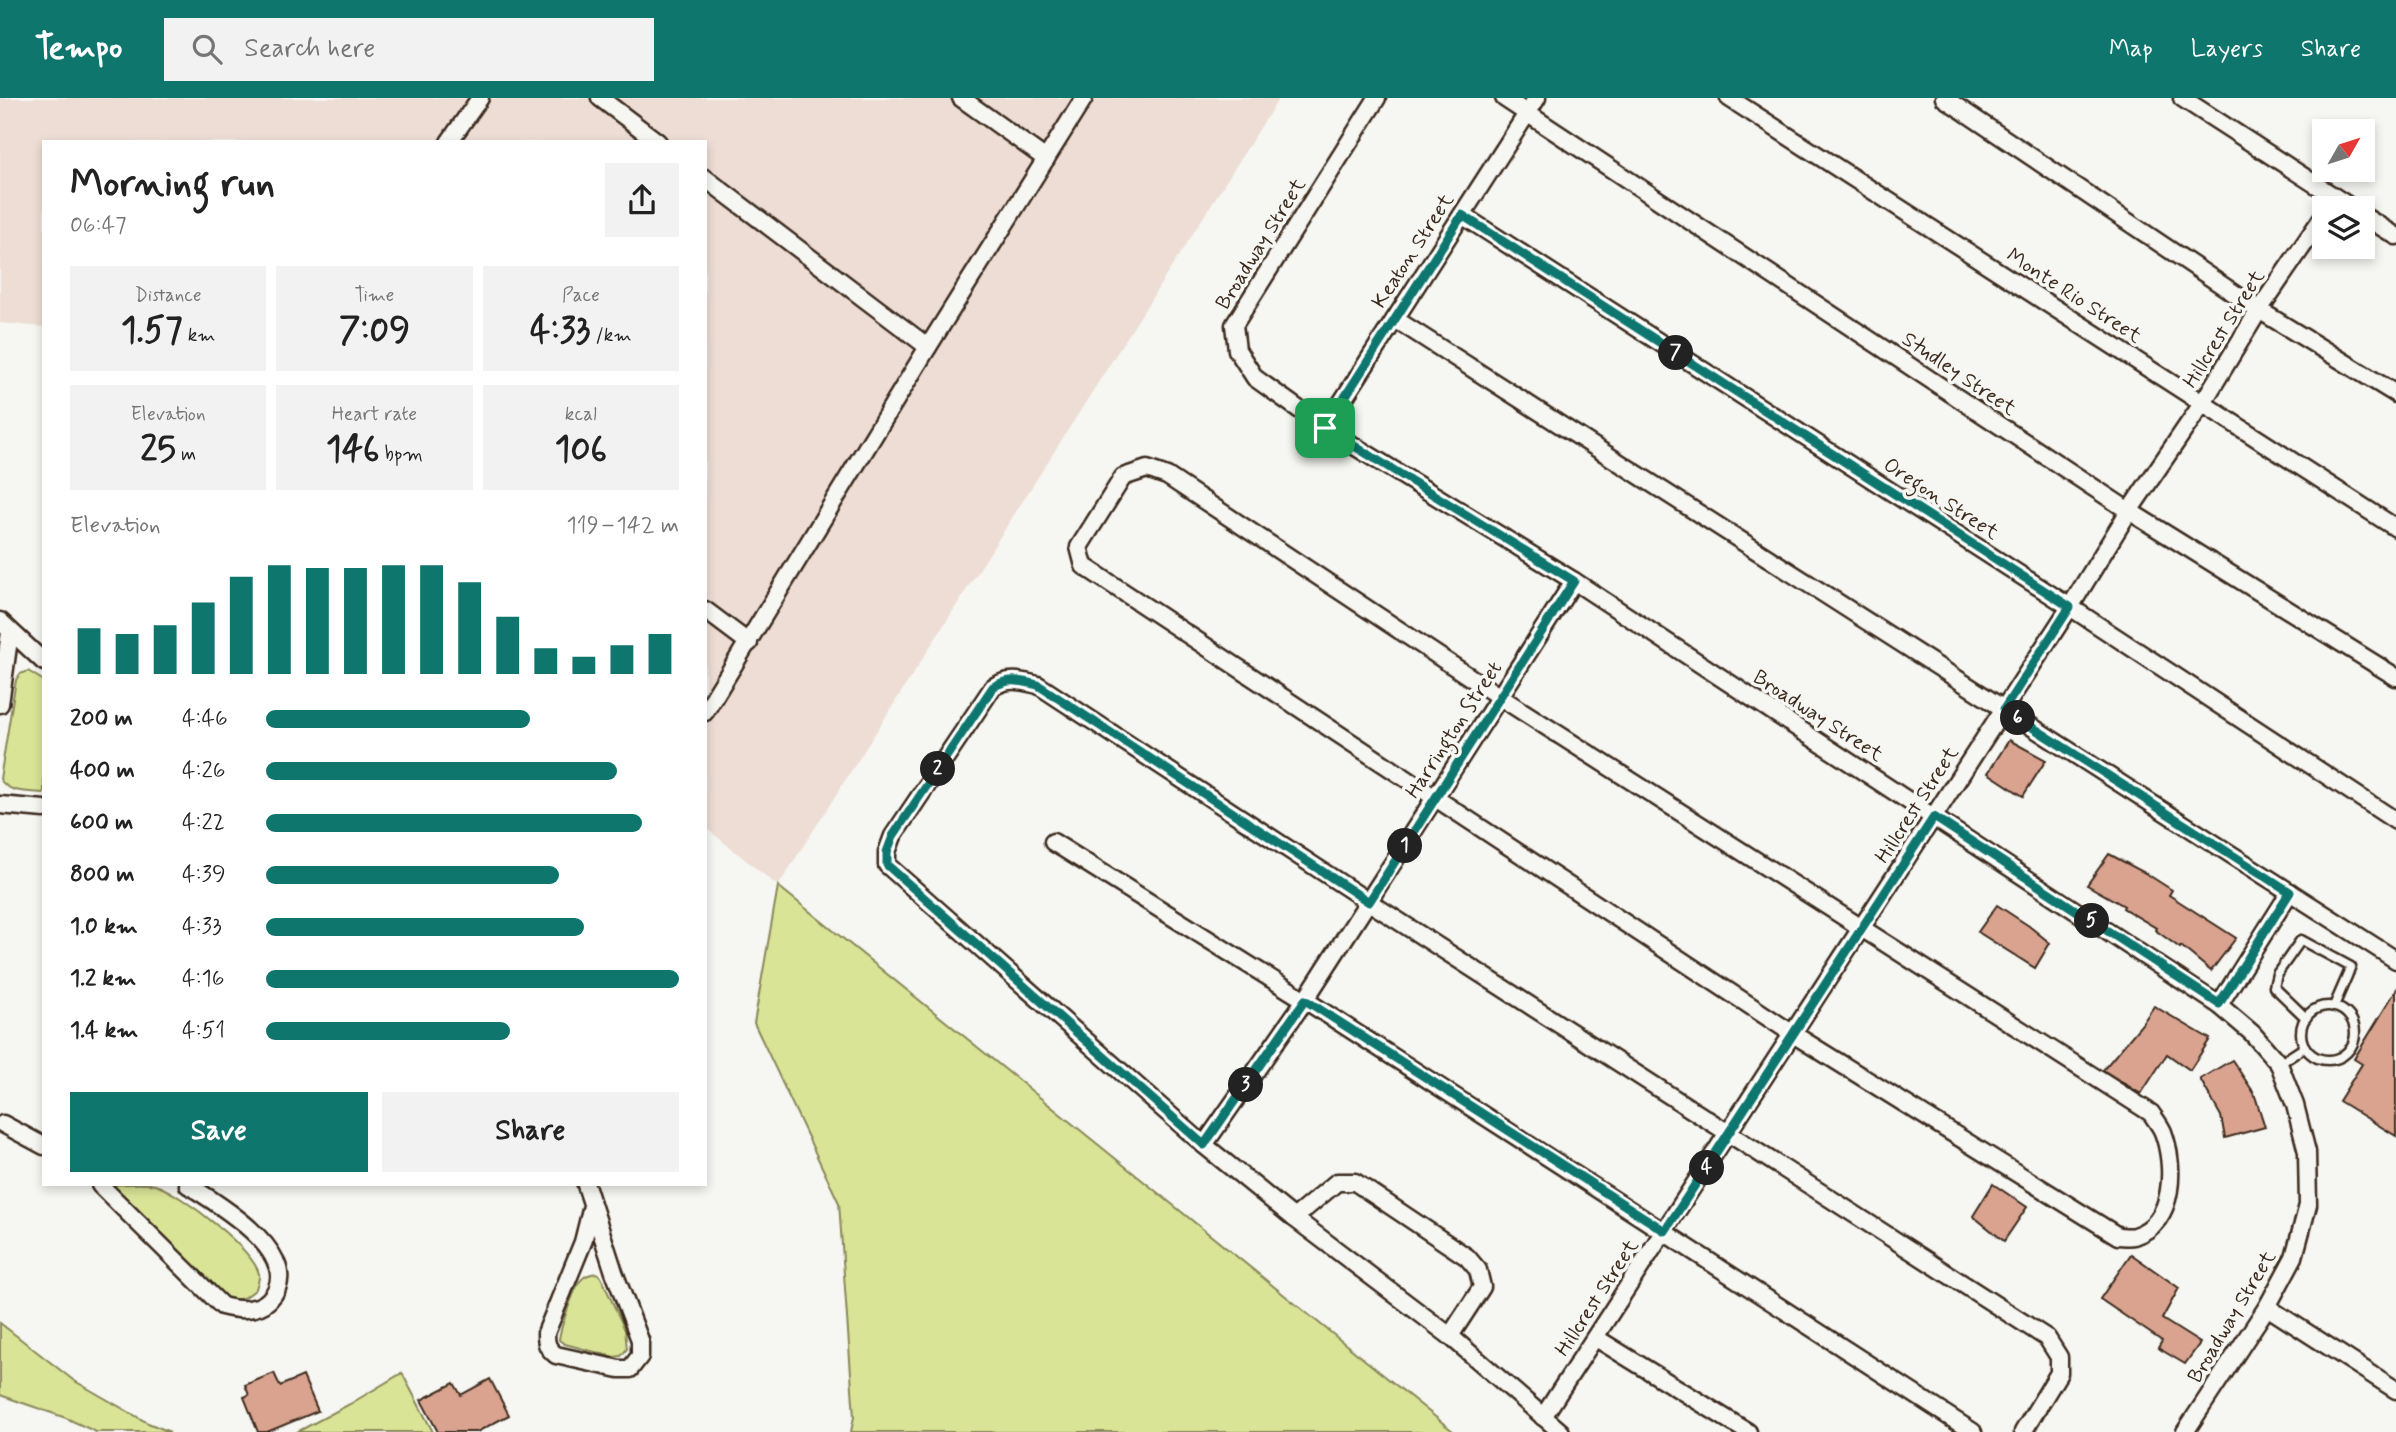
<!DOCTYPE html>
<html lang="en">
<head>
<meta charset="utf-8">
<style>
  :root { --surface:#fff; --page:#f2f2f2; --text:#222; --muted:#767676; --accent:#0f766e }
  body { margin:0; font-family:Mynerve,sans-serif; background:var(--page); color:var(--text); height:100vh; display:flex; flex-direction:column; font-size:26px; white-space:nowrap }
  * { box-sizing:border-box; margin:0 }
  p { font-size:23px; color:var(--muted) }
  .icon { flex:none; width:38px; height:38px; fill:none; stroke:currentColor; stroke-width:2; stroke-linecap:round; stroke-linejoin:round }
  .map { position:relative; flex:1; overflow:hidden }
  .panel { position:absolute; left:42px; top:42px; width:665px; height:1046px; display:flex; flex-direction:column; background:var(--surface); border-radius:0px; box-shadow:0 4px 10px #0003 }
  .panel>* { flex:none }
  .needle { width:46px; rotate:51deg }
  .buttons { position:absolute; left:2312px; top:21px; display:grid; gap:14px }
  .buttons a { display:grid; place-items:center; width:63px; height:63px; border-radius:0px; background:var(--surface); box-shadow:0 4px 10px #0003; font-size:35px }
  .pin { position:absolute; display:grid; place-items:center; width:60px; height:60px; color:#fff; margin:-30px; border-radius:14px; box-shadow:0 4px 10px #0006 }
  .km { position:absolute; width:35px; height:35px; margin:-18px; border-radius:50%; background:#222; color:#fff; font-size:19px; line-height:35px; text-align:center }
  .round { display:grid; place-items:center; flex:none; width:74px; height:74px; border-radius:0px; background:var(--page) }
  .headline { display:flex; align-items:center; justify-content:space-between; height:119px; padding:0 28px }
  h1 { font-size:38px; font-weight:700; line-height:52px }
  .figures { display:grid; grid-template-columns:repeat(3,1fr); gap:10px; height:119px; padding:7px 28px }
  .figures div { display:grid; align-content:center; border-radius:0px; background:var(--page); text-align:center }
  .figures b { font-size:35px; font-weight:700 }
  .figures small { font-size:19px; font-weight:400 }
  .figures p { font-size:19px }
  .chart { height:196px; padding:14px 28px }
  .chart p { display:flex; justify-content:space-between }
  .chart svg { width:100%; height:126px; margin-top:7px; stroke:var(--accent); stroke-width:6 }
  .primary-button { display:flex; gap:14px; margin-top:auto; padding:14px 28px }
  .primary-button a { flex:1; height:80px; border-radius:0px; background:var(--accent); color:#fff; font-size:28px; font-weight:700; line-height:80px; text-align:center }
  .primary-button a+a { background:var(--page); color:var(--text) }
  ul { padding:0 28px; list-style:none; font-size:23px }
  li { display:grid; grid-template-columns:112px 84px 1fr; align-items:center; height:52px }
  li i { height:18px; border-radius:9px; background:var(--accent) }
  header { display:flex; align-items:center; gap:42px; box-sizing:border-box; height:98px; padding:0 35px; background:var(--accent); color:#fff }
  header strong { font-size:33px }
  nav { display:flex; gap:38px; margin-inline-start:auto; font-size:24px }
  .search { width:490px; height:63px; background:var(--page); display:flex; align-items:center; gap:18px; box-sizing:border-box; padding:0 24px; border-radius:0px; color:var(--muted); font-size:26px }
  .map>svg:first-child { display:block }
  .built { fill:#edddd4 }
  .green { fill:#d9e497; stroke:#8a875a; stroke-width:2 }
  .building { fill:#d9a38f; stroke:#3b2a1e; stroke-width:2 }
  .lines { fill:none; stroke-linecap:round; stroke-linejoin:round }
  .lane-casing { stroke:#3b2a1e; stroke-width:13 }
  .street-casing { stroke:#3b2a1e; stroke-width:21 }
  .lane { stroke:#f6f6f2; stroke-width:8 }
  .street { stroke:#f6f6f2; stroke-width:16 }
  .route-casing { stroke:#fff; stroke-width:14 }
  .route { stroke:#0f766e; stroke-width:9 }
  .labels { text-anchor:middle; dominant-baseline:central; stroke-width:7; stroke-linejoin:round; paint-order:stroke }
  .street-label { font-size:21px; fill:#3b2a1e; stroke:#f6f6f2 }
</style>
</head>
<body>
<header>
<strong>Tempo</strong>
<div class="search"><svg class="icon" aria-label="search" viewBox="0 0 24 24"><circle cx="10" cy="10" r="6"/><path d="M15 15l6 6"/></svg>Search here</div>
<nav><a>Map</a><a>Layers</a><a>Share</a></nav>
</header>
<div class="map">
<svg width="2396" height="1334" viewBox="0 0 2396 1334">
  <rect width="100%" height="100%" fill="#f6f6f2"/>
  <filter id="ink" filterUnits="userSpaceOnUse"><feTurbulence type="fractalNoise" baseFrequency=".0143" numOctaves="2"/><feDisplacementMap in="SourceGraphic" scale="14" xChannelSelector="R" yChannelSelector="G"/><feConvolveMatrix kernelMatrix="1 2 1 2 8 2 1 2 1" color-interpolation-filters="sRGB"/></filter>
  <g filter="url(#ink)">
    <polygon class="built" points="0,0 1279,0 778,788 705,729 705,44 44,44 44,229 0,225"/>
    <g class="green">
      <path d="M28 573 44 583V695C28 693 9 696 0 681L16 582 20 576Z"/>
      <polygon points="778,788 1454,1334 851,1334 854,1319 839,1105 754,925"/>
      <path d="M110 1087C124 1087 146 1083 158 1088 182 1097 253 1151 259 1176 260 1181 257 1186 256 1191 244 1202 234 1205 220 1197Z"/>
      <path d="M597 1175 601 1179 625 1232 627 1251 621 1258 614 1259 565 1246 559 1242C560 1230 574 1191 581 1182 585 1177 591 1176 597 1175Z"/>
      <polygon points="0,1225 73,1282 148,1325 170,1334 96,1334 66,1320 0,1297"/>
      <polygon points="402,1275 433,1334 297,1334 350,1306"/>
    </g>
    <g class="building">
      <polygon points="2009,642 2046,662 2023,698 1988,675"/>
      <polygon points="2109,756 2147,776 2172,792 2169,797 2236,840 2211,873 2181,848 2180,850 2155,832 2156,830 2123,810 2124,808 2087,787"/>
      <polygon points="1997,807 2029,828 2050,845 2035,870 1978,834"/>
      <polygon points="2396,892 2396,1038 2339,1003 2362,966 2354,961"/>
      <polygon points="2154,908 2210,941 2190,972 2167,956 2141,996 2103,972 2142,926"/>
      <polygon points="2232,962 2254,995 2265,1029 2225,1040 2221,1018 2200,981"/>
      <polygon points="1993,1086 2027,1109 2004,1143 1973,1118"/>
      <polygon points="2131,1156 2179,1190 2162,1221 2200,1245 2185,1266 2158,1250 2162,1243 2100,1201"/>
      <polygon points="274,1275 280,1288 303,1278 318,1313 267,1334 258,1334 244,1299 249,1297 245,1287"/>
      <polygon points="490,1281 509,1317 477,1334 438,1334 421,1302 454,1285 461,1297"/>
    </g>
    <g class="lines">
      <g class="lane-casing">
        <g id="lane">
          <circle cx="2328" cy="935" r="27"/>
          <polyline points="2306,920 2274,889 2277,876 2301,842 2351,869 2334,908"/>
          <polyline points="2279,966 2305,949"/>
        </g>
      </g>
      <g class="street-casing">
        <g id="street">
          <polyline points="600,0 658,44"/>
          <polyline points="961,0 1046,61"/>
          <polyline points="1377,0 1234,227 1237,252 1255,280 1325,330 1574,483 2219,907 2252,935 2279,966 2295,1007 2307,1054 2308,1107 2294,1159 2267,1209 2185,1334"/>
          <polyline points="1504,0 2129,413 2396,579"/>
          <polyline points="1729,0 2396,430"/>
          <polyline points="1944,0 2259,212 2396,296"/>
          <polyline points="2182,0 2352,110"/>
          <polyline points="449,44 480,0"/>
          <polyline points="705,80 928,249"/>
          <polyline points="1462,117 2070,509 2396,723"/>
          <polyline points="2362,117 2396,138"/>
          <polyline points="1395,221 2396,862"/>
          <polyline points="1325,330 1537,0"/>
          <path d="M1147 371 1167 378 1500 599 2151 1015C2155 1021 2160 1027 2163 1034 2175 1066 2176 1126 2134 1138 2129 1139 2122 1138 2118 1138L1793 936 1084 468 1079 449 1123 379Z"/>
          <polyline points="705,512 749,545"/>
          <polyline points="0,523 44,564"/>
          <polyline points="0,606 10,534"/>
          <polyline points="705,614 928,249 1084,0"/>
          <polyline points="0,707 44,711"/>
          <polyline points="1053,744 1305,902 1973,1334"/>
          <polyline points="2219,907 2290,794"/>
          <polyline points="3,1026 44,1048"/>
          <polyline points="1204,1047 1305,902 1574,483"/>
          <path d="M100 1087 222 1208C237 1212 257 1214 269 1202 310 1160 217 1105 188 1087"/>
          <path d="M586 1087 614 1174 640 1242V1258L630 1271H619L556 1257C547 1250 546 1246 546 1235L583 1144 592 1108"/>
          <polyline points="1294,1120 1337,1084 1355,1084 1467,1159 1478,1172 1482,1189 1450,1238"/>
          <polyline points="2267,1209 2396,1292"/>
          <polyline points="1596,1240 1748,1334"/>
          <polyline points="1543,1319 2070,509 2129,413 2202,306 2259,212 2324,117"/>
          <path d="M1561 1334 1450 1238 1294 1120 1204 1047 887 767V754L893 738 993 589C1009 579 1021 583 1038 587L1369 804 2047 1240 2059 1259V1275L2023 1334"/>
        </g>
      </g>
      <use href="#lane" class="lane"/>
      <use href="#street" class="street"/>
    </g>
  </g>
  <g class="lines" filter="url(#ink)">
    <g class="route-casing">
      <path id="route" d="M1462 117 2070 509 2004 611 2290 794 2219 906 1934 719 1665 1133 1305 902 1204 1047 887 767V754L893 738 993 589C1009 579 1021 583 1038 587L1369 804 1574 483 1325 330Z"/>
    </g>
    <use href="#route" class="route"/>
  </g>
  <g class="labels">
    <g class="street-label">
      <text transform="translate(1261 146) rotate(-58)">Broadway Street</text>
      <text transform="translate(1413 153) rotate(-57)">Keaton Street</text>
      <text transform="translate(2074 198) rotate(33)">Monte Rio Street</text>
      <text transform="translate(2224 231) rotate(-58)">Hillcrest Street</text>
      <text transform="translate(1959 276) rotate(34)">Studley Street</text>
      <text transform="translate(1941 401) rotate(33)">Oregon Street</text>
      <text transform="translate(1818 618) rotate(33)">Broadway Street</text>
      <text transform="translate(1454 632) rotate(-57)">Harrington Street</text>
      <text transform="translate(1917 707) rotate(-57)">Hillcrest Street</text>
      <text transform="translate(1597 1200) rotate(-57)">Hillcrest Street</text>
      <text transform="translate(2232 1219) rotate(-59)">Broadway Street</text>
    </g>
  </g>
</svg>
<div class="buttons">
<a><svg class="needle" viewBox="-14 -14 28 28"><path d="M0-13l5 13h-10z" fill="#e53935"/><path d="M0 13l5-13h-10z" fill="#767676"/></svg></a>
<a><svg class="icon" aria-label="layers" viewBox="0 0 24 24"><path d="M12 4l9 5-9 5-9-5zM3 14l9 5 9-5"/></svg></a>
</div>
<div class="pin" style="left:1325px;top:330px;background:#1e9e55"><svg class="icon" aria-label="arrive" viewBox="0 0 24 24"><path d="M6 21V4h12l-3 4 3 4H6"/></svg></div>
<b class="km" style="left:1405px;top:748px">1</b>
<b class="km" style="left:938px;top:671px">2</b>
<b class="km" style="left:1246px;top:987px">3</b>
<b class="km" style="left:1707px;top:1070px">4</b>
<b class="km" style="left:2092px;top:823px">5</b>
<b class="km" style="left:2018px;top:620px">6</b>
<b class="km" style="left:1676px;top:255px">7</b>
<section class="panel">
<div class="headline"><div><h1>Morning run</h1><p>06:47</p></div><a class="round"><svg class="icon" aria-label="share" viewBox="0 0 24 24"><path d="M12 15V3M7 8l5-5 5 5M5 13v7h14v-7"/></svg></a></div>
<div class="figures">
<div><p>Distance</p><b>1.57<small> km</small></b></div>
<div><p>Time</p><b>7:09</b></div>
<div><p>Pace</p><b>4:33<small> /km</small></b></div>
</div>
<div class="figures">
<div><p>Elevation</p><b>25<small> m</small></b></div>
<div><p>Heart rate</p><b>146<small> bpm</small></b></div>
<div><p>kcal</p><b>106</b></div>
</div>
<div class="chart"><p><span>Elevation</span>119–142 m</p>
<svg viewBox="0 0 160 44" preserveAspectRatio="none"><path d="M5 44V28M15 44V30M25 44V27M35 44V19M45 44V10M55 44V6M65 44V7M75 44V7M85 44V6M95 44V6M105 44V12M115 44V24M125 44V35M135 44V38M145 44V34M155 44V30"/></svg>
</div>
<ul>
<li><b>200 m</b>4:46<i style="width:64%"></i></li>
<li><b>400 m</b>4:26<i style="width:85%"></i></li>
<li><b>600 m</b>4:22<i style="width:91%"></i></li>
<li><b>800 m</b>4:39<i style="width:71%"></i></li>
<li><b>1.0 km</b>4:33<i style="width:77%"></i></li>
<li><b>1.2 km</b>4:16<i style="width:100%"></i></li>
<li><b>1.4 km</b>4:51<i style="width:59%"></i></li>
</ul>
<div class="primary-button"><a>Save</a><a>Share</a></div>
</section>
</div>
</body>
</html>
